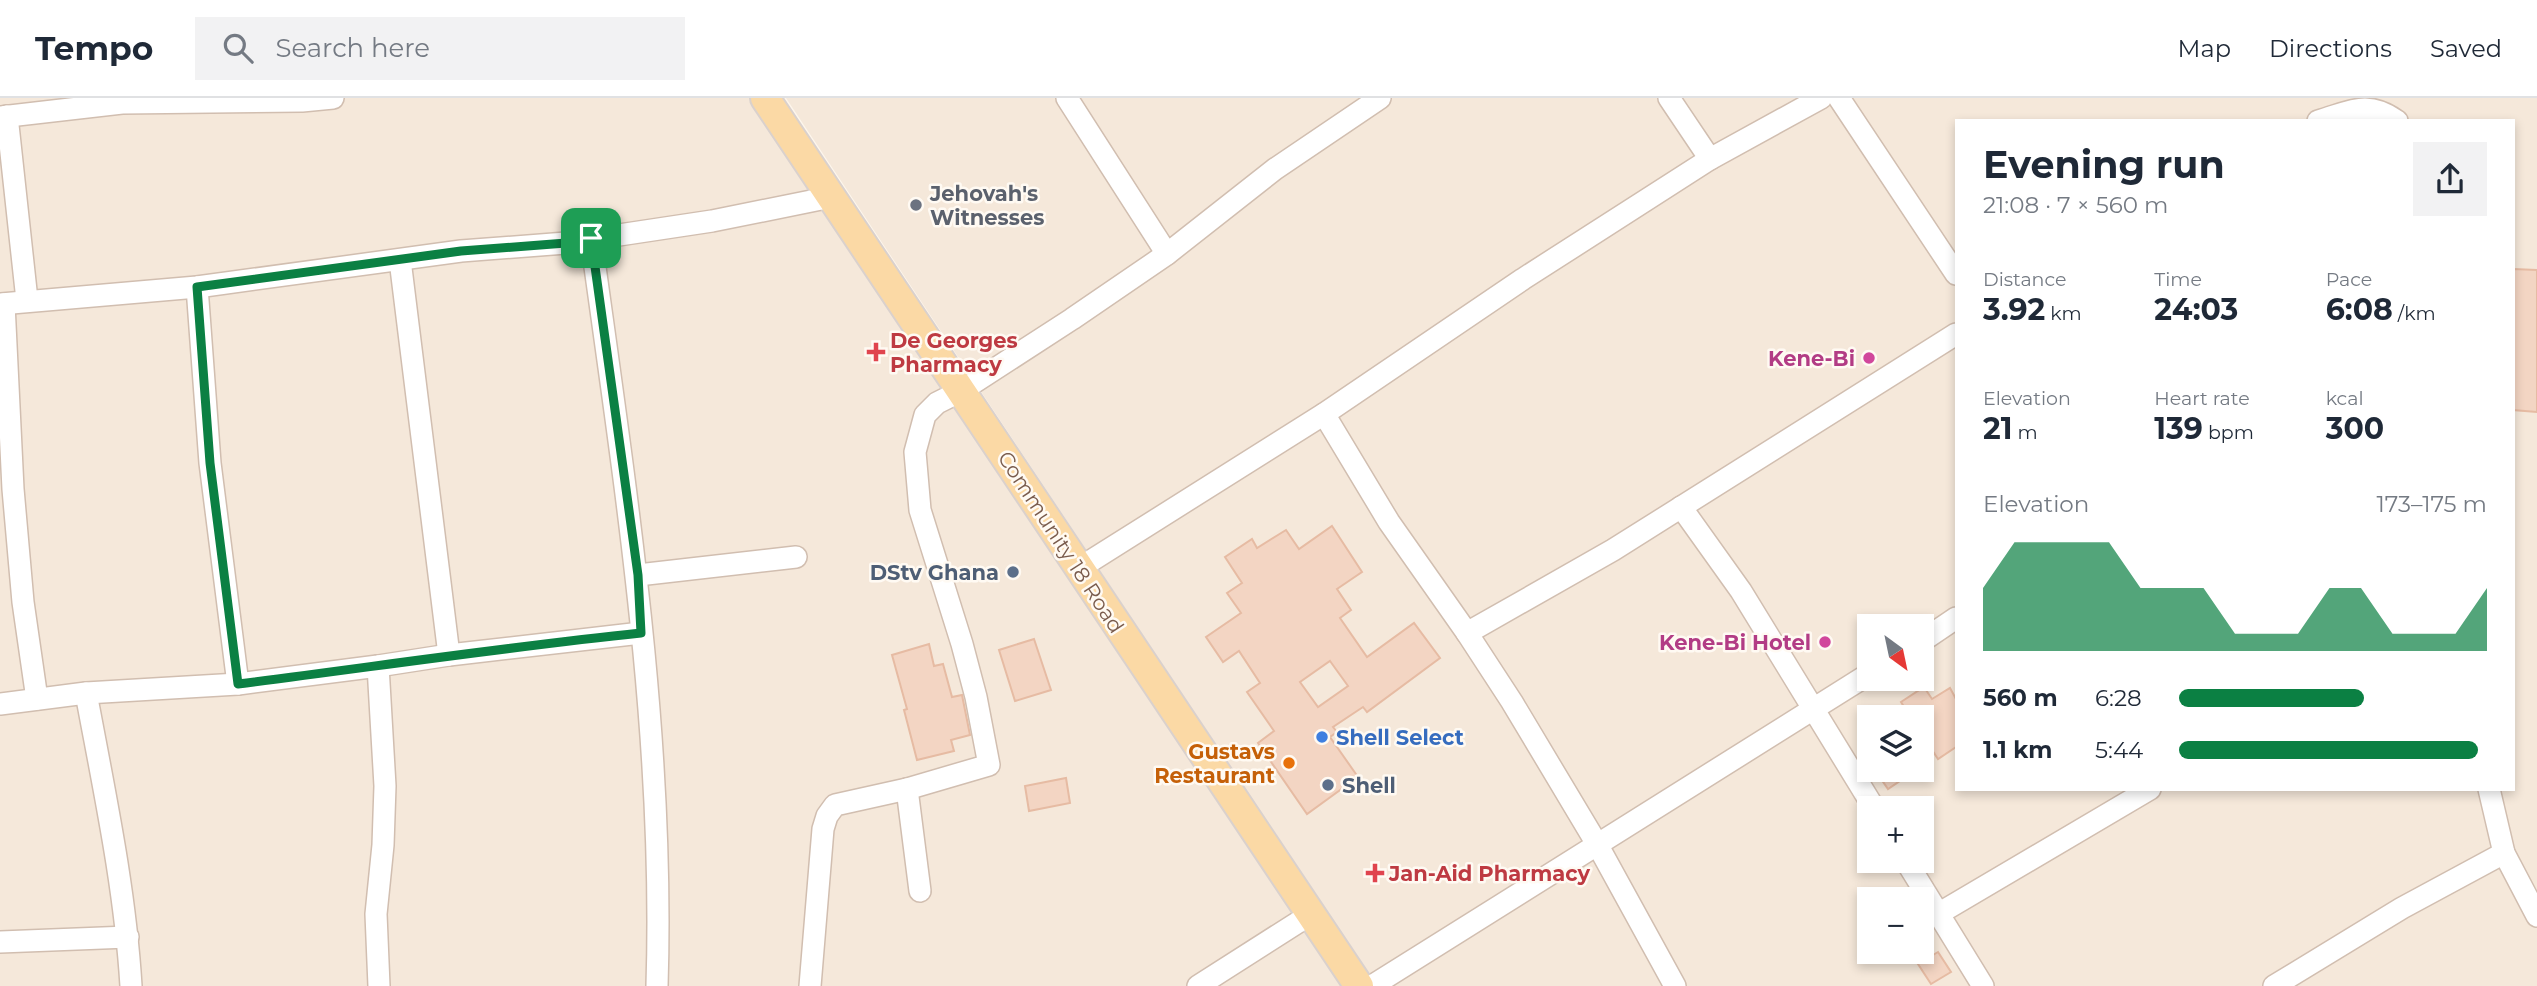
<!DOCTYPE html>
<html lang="en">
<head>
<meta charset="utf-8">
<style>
  :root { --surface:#fff; --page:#f2f2f3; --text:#1f2937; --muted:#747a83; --line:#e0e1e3; --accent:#0b8043 }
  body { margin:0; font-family:Montserrat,sans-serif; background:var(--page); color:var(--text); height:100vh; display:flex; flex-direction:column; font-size:26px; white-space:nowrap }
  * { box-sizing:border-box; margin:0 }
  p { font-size:23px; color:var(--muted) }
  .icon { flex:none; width:38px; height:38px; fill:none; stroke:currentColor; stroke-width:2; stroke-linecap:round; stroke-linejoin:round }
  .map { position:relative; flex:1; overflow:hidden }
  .drawer { position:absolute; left:1955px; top:21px; width:560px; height:672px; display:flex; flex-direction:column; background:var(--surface); border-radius:0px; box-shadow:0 4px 10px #0003 }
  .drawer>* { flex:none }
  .needle { width:46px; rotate:147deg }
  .tools { position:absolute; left:1857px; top:516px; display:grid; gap:14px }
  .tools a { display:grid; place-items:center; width:77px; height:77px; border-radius:0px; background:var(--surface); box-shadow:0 4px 10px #0003; font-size:35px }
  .pin { position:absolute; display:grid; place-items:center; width:60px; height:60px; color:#fff; margin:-30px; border-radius:14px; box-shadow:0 4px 10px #0006 }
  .round { display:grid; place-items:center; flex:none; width:74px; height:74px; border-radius:0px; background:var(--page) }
  .headline { display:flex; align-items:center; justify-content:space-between; height:119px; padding:0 28px }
  h1 { font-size:38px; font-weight:700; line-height:52px }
  .figures { display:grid; grid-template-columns:repeat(3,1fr); gap:10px; height:119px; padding:7px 28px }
  .figures div { display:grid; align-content:center }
  .figures b { font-size:30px; font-weight:700 }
  .figures small { font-size:19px; font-weight:400 }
  .figures p { font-size:19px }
  .chart { height:196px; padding:14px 28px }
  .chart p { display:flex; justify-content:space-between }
  .chart svg { width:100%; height:126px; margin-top:7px; fill:var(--accent); opacity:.7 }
  ul { padding:0 28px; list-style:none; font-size:23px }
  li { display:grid; grid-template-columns:112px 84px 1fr; align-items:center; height:52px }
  li i { height:18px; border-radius:9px; background:var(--accent) }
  header { display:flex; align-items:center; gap:42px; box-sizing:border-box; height:98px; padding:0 35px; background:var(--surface); border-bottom:2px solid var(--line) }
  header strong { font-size:33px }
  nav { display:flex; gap:38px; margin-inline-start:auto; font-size:24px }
  .search { width:490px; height:63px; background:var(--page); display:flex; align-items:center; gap:18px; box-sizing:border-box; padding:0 24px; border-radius:0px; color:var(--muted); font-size:26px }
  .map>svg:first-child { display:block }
  .residential { fill:#f5e8da; fill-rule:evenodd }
  .building { fill:#f3d5c3; stroke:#e6bba3; stroke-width:2; fill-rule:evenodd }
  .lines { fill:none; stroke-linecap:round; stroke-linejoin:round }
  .minor-casing { stroke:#d1beb0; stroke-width:24 }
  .major-casing { stroke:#dad1cd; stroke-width:32 }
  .minor { stroke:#fff; stroke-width:21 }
  .major { stroke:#fbd9a5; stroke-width:28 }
  .route-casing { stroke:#fff; stroke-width:14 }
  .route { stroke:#0b8043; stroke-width:9 }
  .worship-dot { fill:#6b7280; stroke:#fffaf3; stroke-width:2.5 }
  .health-dot { fill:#e0444e; stroke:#fffaf3; stroke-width:2.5 }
  .hotel-dot { fill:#d1479c; stroke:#fffaf3; stroke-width:2.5 }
  .service-dot { fill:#5c6f8a; stroke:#fffaf3; stroke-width:2.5 }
  .shop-dot { fill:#3f7fe0; stroke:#fffaf3; stroke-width:2.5 }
  .food-dot { fill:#e8710a; stroke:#fffaf3; stroke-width:2.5 }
  .labels { text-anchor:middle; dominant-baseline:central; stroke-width:5; stroke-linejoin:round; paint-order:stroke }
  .worship-label { font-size:21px; font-weight:bold; fill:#5b616d; stroke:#fffaf3; text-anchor:start }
  .health-label { font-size:21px; font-weight:bold; fill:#be3a42; stroke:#fffaf3; text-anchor:start }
  .hotel-label { font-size:21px; font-weight:bold; fill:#b23c85; stroke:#fffaf3; text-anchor:end }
  .street-label { font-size:21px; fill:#7a5c4d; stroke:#fffaf3 }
  .service-label { font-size:21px; font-weight:bold; fill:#4e5e75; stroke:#fffaf3; text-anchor:end }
  .shop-label { font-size:21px; font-weight:bold; fill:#366cbe; stroke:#fffaf3; text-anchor:start }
  .food-label { font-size:21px; font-weight:bold; fill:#c56008; stroke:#fffaf3; text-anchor:end }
</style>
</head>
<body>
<header>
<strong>Tempo</strong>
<div class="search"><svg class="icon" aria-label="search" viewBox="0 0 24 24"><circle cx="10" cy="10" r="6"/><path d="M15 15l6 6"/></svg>Search here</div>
<nav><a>Map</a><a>Directions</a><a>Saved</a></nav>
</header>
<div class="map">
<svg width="2537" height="888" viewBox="0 0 2537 888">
  <rect width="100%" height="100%" fill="#fdf6ec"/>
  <g class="residential">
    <polygon points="0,0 755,0 1349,888 0,888"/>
    <path d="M786 0H2537V888H1376ZM1956 23H2513V691H1956ZM1869 528H1922V581H1869ZM1869 620H1922V672H1869ZM1869 710H1922V763H1869ZM1869 802H1922V854H1869Z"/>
  </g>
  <g class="building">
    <polygon points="2513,171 2537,172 2537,314 2513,312"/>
    <path d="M1332 428 1362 474 1337 491 1351 512 1340 520 1367 559 1414 525 1440 560 1367 614 1363 609 1333 629 1337 634 1330 639 1358 679 1307 716 1258 645 1274 633 1247 594 1260 585 1239 553 1223 564 1206 539 1241 515 1227 495 1242 485 1225 459 1252 441 1257 450 1286 432 1299 451ZM1330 563 1348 588 1318 609 1300 584Z"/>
    <polygon points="1034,541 1051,592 1015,603 999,552"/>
    <polygon points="929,546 934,568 943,566 952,599 962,597 970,637 951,642 954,653 917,662 904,612 907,611 892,557"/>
    <polygon points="1924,589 1932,601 1950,590 1956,601 1956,649 1938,661 1934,655 1922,663 1922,620 1911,620 1901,604"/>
    <polygon points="1875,672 1916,672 1888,691"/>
    <polygon points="1066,680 1070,705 1029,713 1025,688"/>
    <polygon points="1938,854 1951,874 1931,886 1918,866"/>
  </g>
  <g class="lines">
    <g class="minor-casing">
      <g id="minor">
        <polyline points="1067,0 1167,156"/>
        <polyline points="1669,0 1710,61"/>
        <polyline points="1839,0 1956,176"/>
        <polyline points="7,18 27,202"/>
        <polyline points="0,19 122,5 302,3 333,0"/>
        <path d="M2318 23C2350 14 2367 1 2397 23"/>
        <path d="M591 140C625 388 665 637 657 888"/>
        <polyline points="400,162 449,557"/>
        <polyline points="197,189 210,365 238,586"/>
        <polyline points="0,206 197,189 461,153 566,145 712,123 831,99"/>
        <polyline points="4,206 13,391 23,504 37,601"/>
        <polyline points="1324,316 1389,424 1467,535 1512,604 1597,746 1675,888"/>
        <polyline points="1681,409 1741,493 1874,710"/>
        <polyline points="1078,471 1324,316 1523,181 1710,61 1821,0"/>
        <polyline points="638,477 796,459"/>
        <polyline points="1467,535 1613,452 1956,236"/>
        <polyline points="1922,543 1956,520"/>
        <polyline points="378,568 385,688 383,747 376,816 379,888"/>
        <path d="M86 595C104 692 125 789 131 888"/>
        <polyline points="0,606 86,595 238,586 378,568 449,557 641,535"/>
        <polyline points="907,691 920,793"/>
        <polyline points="2489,691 2504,755 2537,818"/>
        <polyline points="1906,763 1983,888"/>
        <polyline points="1938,816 2150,691"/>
        <polyline points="0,844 128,839"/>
        <polyline points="810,888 823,731 827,718 835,707 907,691 989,667 976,599 962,546 920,412 915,354 925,317 937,305 961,293 1072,221 1167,156 1275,71 1380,0"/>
        <polyline points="1198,888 1311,816"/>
        <polyline points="1372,888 1869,576"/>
        <polyline points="2274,888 2402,810 2504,755"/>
      </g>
    </g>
    <g class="major-casing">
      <polyline id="major" points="765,0 1359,888"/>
    </g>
    <use href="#minor" class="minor"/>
    <use href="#major" class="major"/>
  </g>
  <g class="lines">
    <g class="route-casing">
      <path id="route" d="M591 140 638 477 641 535C506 549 372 569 238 586L210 365 197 189 461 153 566 145Z"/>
    </g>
    <use href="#route" class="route"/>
  </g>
  <circle class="worship-dot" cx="916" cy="107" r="7"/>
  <g class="health-dot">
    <path d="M872.5 243.5h7v7h7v7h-7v7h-7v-7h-7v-7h7z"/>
    <path d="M1371.5 764.5h7v7h7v7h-7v7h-7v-7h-7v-7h7z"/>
  </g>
  <g class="hotel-dot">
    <circle cx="1869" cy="260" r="7"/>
    <circle cx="1825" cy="544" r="7"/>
  </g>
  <g class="service-dot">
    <circle cx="1013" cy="474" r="7"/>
    <circle cx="1328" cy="687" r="7"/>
  </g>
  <circle class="shop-dot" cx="1322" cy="639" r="7"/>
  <circle class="food-dot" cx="1289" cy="665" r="7"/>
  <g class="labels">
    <g class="worship-label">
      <text x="930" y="95">Jehovah's<tspan x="930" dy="24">Witnesses</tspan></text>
    </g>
    <g class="health-label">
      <text x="890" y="242">De Georges<tspan x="890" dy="24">Pharmacy</tspan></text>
      <text x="1389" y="775">Jan-Aid Pharmacy</text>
    </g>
    <g class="hotel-label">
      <text x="1855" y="260">Kene-Bi</text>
      <text x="1811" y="544">Kene-Bi Hotel</text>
    </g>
    <g class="street-label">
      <text transform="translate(1061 444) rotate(57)">Community 18 Road</text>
    </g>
    <g class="service-label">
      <text x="999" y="474">DStv Ghana</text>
      <text x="1342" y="687" text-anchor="start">Shell</text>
    </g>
    <g class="shop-label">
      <text x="1336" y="639">Shell Select</text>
    </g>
    <g class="food-label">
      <text x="1275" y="653">Gustavs<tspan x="1275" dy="24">Restaurant</tspan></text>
    </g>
  </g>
</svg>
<div class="tools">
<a><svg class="needle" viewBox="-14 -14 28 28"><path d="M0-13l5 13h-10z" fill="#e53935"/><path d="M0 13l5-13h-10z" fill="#747a83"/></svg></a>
<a><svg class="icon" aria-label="layers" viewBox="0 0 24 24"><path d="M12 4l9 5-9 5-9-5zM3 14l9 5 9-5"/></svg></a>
<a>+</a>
<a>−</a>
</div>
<div class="pin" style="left:591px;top:140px;background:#1e9e55"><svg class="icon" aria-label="arrive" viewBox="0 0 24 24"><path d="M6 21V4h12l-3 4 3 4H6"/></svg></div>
<section class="drawer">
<div class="headline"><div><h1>Evening run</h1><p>21:08 · 7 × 560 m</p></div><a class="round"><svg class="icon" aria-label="share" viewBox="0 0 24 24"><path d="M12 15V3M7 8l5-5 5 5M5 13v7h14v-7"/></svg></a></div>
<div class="figures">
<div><p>Distance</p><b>3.92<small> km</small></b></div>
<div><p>Time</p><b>24:03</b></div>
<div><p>Pace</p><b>6:08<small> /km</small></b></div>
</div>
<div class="figures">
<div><p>Elevation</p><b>21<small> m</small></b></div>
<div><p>Heart rate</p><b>139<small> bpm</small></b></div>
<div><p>kcal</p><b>300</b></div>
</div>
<div class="chart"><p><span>Elevation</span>173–175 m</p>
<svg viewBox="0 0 160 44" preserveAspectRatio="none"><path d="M0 44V22L10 6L20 6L30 6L40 6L50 22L60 22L70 22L80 38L90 38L100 38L110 22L120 22L130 38L140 38L150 38L160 22V44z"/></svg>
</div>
<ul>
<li><b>560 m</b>6:28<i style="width:60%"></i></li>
<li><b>1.1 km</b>5:44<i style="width:97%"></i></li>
</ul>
</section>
</div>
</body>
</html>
